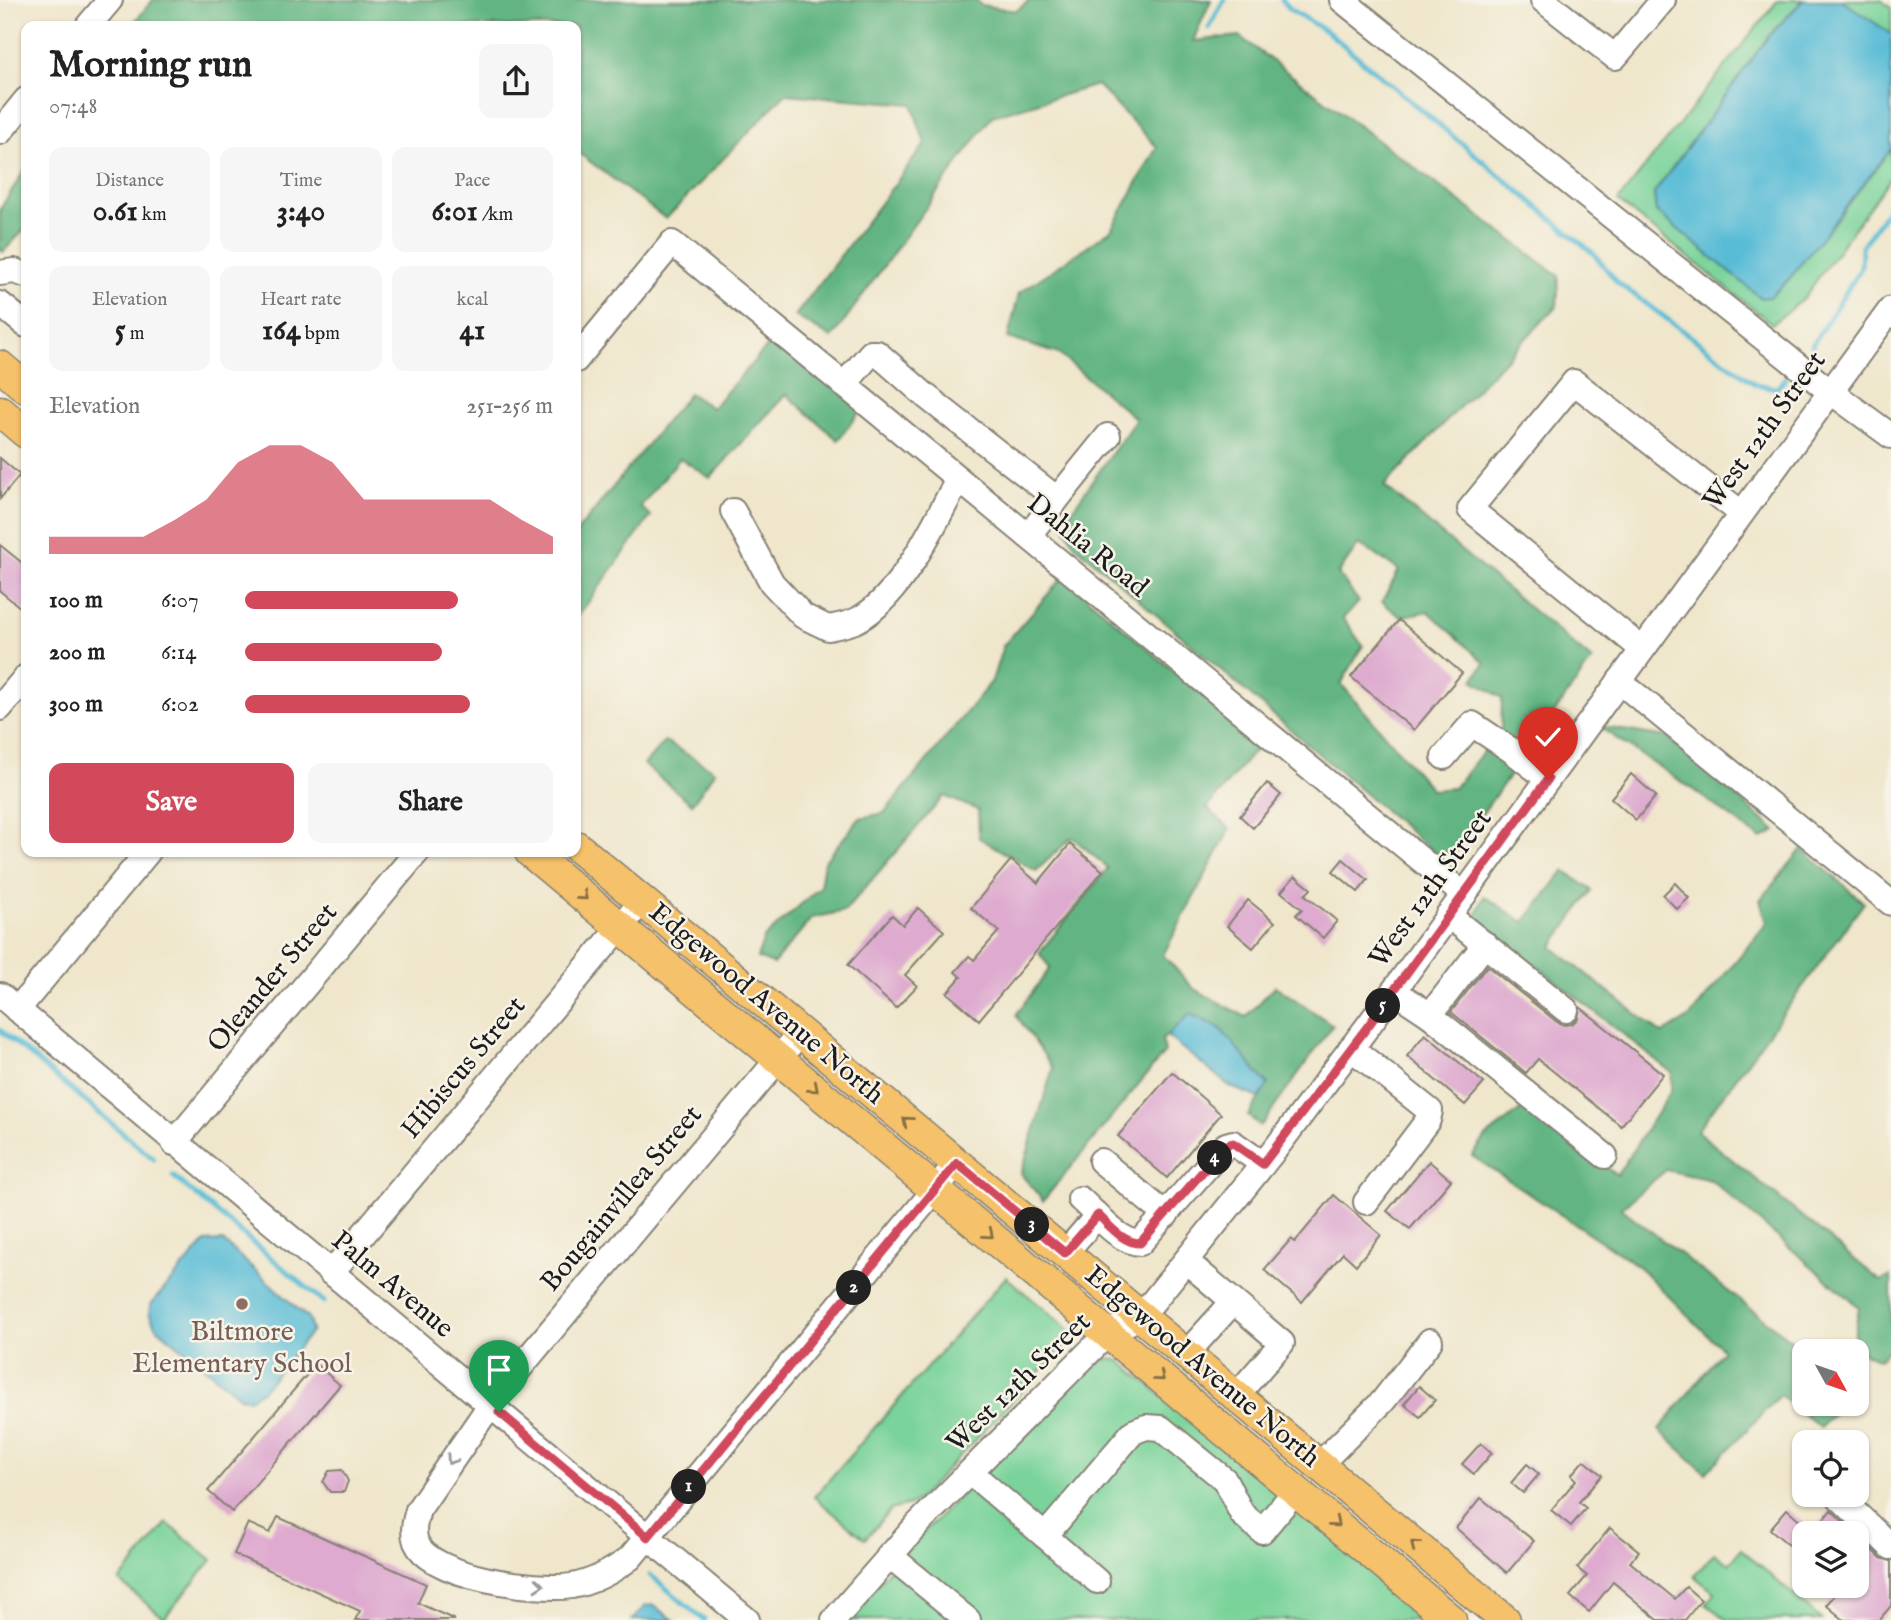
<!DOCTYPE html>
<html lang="en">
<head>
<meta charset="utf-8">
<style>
  :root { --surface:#fff; --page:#f6f6f6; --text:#222; --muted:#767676; --accent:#d1495b }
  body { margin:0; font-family:"IM FELL English",serif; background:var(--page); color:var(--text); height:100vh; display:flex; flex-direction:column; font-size:26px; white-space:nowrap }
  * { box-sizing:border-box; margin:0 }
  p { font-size:23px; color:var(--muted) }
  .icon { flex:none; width:38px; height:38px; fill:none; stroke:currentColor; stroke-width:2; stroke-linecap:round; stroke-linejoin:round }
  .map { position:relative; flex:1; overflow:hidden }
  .drawer { position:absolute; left:21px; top:21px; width:560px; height:836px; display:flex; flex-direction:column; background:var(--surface); border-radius:14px; box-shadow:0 2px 5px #0004 }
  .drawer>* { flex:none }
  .needle { width:46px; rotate:130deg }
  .controls { position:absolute; left:1792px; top:1339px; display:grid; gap:14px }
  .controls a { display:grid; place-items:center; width:77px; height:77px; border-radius:14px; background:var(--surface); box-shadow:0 2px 5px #0004; font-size:35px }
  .pin { position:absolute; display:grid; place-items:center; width:60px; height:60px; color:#fff; margin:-72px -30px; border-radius:50% 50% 50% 0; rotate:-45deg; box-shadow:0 0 7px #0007 }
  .pin .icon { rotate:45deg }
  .km { position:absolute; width:35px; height:35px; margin:-18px; border-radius:50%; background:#222; color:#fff; font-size:19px; line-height:35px; text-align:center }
  .round { display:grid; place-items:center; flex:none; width:74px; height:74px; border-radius:14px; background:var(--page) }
  .summary { display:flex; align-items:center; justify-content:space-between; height:119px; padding:0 28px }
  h1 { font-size:38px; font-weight:700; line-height:52px }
  .metrics { display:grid; grid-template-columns:repeat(3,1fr); gap:10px; height:119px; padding:7px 28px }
  .metrics div { display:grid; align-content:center; border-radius:14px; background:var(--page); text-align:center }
  .metrics b { font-size:30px; font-weight:700 }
  .metrics small { font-size:19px; font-weight:400 }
  .metrics p { font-size:19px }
  .chart { height:196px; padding:14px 28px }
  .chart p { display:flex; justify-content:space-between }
  .chart svg { width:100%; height:126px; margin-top:7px; fill:var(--accent); opacity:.7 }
  .action { display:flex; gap:14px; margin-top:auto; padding:14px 28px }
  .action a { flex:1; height:80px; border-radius:14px; background:var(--accent); color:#fff; font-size:28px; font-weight:700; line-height:80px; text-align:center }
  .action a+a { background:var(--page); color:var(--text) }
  ul { padding:0 28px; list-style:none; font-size:23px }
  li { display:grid; grid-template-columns:112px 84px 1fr; align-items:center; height:52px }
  li i { height:18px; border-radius:9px; background:var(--accent) }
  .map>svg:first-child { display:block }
  .green { fill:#79d39a; stroke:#4a785b; stroke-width:2 }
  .forest { fill:#62b582; stroke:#3f684f; stroke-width:2; fill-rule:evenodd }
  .water { fill:#58bcd6; stroke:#3a6c79; stroke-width:2 }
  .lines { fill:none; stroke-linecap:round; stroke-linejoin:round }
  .stream { stroke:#58bcd6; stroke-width:5 }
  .building { fill:#deaacf }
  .minor-casing { stroke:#868174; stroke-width:28 }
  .major-casing { stroke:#868174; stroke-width:33 }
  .minor { stroke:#fff; stroke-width:24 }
  .major { stroke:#f5c16b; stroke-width:30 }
  .oneway { stroke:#886e44 }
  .oneway2 { stroke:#999 }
  .route-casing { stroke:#fff; stroke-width:14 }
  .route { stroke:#d1495b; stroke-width:9 }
  .education-dot { fill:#8d6e63; stroke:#f7f3e8; stroke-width:2.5 }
  .labels { text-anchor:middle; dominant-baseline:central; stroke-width:5; stroke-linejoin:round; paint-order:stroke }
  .street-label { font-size:28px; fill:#1c1c1c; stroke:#f7f3e8 }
  .education-label { font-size:28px; fill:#785e54; stroke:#f7f3e8 }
</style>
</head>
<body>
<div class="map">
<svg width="1891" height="1620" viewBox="0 0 1891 1620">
  <rect width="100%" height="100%" fill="#f7f3e8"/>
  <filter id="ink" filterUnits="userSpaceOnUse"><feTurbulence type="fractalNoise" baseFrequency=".0143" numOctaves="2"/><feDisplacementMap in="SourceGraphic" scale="14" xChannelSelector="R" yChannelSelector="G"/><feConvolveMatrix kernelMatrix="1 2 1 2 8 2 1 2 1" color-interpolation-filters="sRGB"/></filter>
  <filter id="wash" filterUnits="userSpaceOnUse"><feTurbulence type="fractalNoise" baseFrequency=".00686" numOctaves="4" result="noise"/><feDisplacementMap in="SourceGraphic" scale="28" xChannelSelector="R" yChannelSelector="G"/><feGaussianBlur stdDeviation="1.57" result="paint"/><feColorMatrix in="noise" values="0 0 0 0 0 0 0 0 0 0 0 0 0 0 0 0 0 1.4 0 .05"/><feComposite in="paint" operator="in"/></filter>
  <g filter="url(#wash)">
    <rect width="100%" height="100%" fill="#efe6cb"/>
    <g class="green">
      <polygon points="1778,0 1803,0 1769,36 1654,193 1656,212 1770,297 1789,279 1891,149 1891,177 1803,299 1772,324 1618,201"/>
      <polygon points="1841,0 1881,0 1891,8 1891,34"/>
      <polygon points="1006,1277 1075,1335 918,1500 910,1505 890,1510 865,1539 814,1497"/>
      <polygon points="1105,1359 1119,1360 1428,1617 1426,1620 848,1620 898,1559 1065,1388"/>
      <polygon points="167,1523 212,1560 164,1618 119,1581"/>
      <polygon points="1741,1549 1822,1620 1727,1620 1706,1604 1715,1593 1694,1576 1714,1553 1729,1564"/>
    </g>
    <g class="forest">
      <path d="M153 0H976L981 5 1016 11 1030 0H1211L1193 41 1239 36 1559 276 1557 306 1384 486 1592 660 1454 853 1438 856 1075 545 1063 523 1136 419 1059 354 1008 338 1019 293 1111 230 1157 147 1097 85 992 116 832 338 795 316 925 144 912 104 785 94 666 219 576 151V26H131ZM1359 544 1399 570 1382 602 1401 617 1428 611 1485 663 1473 680 1502 698 1501 730 1454 788 1432 790 1341 684 1363 646 1343 618 1359 602 1338 574Z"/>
      <polygon points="26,168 26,228 3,252 0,249 0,209"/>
      <polygon points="775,338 861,410 838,440 786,394 710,478 680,458 640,507 651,516 576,619 576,533 689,393 712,408"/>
      <polygon points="1063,577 1260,744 1207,808 1230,829 1163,955 1194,989 1246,1017 1275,986 1333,1025 1261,1126 1248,1116 1268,1084 1190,1014 1162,1040 1165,1052 1043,1201 1021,1174 1053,1068 1016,1015 1050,968 1039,953 1108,868 1072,837 1036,871 979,838 978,810 944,796 845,911 812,918 773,964 757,958 764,938 820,887 824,862 860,818 884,813 992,681 1003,646"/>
      <polygon points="1598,726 1667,737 1776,831 1761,839 1689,787"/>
      <polygon points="665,741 715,771 692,804 644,765"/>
      <polygon points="1802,849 1864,903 1697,1131 1881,1281 1891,1276 1891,1346 1880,1360 1852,1348 1859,1307 1711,1180 1666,1170 1621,1208 1805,1351 1804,1404 1841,1404 1820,1428 1780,1395 1706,1473 1659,1430 1723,1350 1637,1265 1472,1156 1486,1137 1523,1108 1617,1175 1671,1091 1672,1073 1475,917 1484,896 1524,922 1564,871 1592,890 1552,947 1662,1034 1689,1018 1767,923 1760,900"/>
    </g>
    <g class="water">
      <polygon points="1803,0 1841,0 1891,34 1891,149 1789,279 1770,297 1761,298 1656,211 1654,193 1769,36"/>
      <polygon points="1190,1014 1220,1028 1268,1085 1259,1098 1231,1087 1167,1036"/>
      <polygon points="223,1241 309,1319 312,1331 263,1390 249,1399 240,1397 155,1326 149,1313 151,1304 205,1242"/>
      <polygon points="653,1605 674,1620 632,1620 645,1606"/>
    </g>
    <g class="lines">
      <g class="stream">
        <polyline points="1282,0 1290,9 1329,33 1593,253 1617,282 1755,384 1777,388 1786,378"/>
        <polyline points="1209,28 1224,0"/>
        <polyline points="1812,345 1861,268 1862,246 1891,205"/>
        <polyline points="0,1030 154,1159"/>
        <polyline points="173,1176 324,1302"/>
        <polyline points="650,1575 704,1620"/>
      </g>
    </g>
    <g id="blocks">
      <g class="building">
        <polygon points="0,458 20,475 0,499"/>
        <polygon points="0,545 26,566 26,612 0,591"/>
        <polygon points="1399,620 1462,673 1414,730 1351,677"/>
        <polygon points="1631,774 1656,796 1636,820 1611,798"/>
        <polygon points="1267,783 1281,795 1253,828 1240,816"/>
        <polygon points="1070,844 1103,871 979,1020 947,993 961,977 955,972 969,956 974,960 999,931 971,908 1011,860 1038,883"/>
        <polygon points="1343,859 1368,880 1358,892 1333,871"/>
        <polygon points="1295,876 1311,889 1305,895 1337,921 1323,938 1296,915 1302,909 1281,892"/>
        <polygon points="1675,883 1689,898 1677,909 1663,895"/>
        <polygon points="1248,900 1275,922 1253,948 1227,926"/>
        <polygon points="918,908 944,931 905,975 917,986 896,1008 848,965 892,915 903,925"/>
        <polygon points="1487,966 1557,1022 1564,1025 1572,1024 1578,1019 1580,1007 1663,1074 1621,1126 1538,1059 1526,1073 1451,1012"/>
        <polygon points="1425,1034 1484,1083 1465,1105 1407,1056"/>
        <polygon points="1172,1072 1221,1114 1167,1178 1118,1136"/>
        <polygon points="1429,1161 1451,1180 1410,1229 1387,1211"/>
        <polygon points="1334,1195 1381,1235 1356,1265 1343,1253 1302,1302 1264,1270 1291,1239 1295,1242"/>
        <polygon points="316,1364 340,1385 232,1512 208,1491"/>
        <polygon points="1419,1386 1435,1400 1420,1417 1404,1404"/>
        <polygon points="1481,1443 1492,1453 1474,1474 1462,1464"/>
        <polygon points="1584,1460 1602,1475 1579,1502 1586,1508 1571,1526 1551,1510 1576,1480 1571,1475"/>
        <polygon points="1527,1464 1539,1474 1523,1493 1511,1483"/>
        <polygon points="342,1470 348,1481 344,1492 330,1492 323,1482 329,1471"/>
        <polygon points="1481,1498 1534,1541 1507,1573 1456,1528"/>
        <polygon points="1787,1509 1804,1524 1804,1558 1770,1529"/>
        <polygon points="1831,1510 1855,1533 1812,1533"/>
        <polygon points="278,1517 426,1584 418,1603 455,1620 355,1620 360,1611 234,1554 248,1523 270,1533"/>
        <polygon points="1610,1528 1639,1551 1630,1562 1675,1599 1686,1587 1701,1600 1685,1620 1658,1620 1613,1582 1589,1612 1570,1596 1587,1576 1577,1568"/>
        <polygon points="1857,1535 1881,1558 1891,1561 1891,1606 1879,1620 1844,1620 1826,1605 1843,1586 1857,1586"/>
      </g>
    </g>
  </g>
  <g filter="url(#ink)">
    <use href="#blocks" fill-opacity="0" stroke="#868174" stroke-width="2"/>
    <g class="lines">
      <g class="minor-casing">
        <g id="minor">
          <polyline points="1342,0 1823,386 1891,436"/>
          <polyline points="1543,0 1615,57 1663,0"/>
          <polyline points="88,26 110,0"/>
          <polyline points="0,132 26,100"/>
          <polyline points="0,273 14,271 26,275"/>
          <polyline points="0,304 26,325"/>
          <polyline points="576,360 672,243 1464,895"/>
          <polyline points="844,385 871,353 877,353 927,397 1057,499 1028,536"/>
          <polyline points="1057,499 1108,436"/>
          <path d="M733 511 772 583 803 616 828 628C838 626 851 624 859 619 901 596 936 521 958 479"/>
          <polyline points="1642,649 1470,509 1574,382 1741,513"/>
          <polyline points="1619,681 1891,903"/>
          <polyline points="0,708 26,677"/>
          <polyline points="1444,757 1472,724 1511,750 1548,779"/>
          <polyline points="1448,915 1566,1010"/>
          <polyline points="1394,991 1430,1015 1605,1156"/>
          <polyline points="0,995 747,1620"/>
          <polyline points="17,1010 148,852"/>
          <polyline points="1430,1015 1485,944"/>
          <path d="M800 1033 497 1395 418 1510C415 1521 412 1531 416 1542 431 1578 537 1591 572 1586 594 1582 613 1571 630 1558L957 1163"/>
          <polyline points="1351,1048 1430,1111 1428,1120 1366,1202"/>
          <polyline points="174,1143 417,852"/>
          <polyline points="1101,1161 1166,1215"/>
          <path d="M1080 1199C1096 1213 1118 1242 1140 1243L1226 1145 1233 1143 1263 1164"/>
          <polyline points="1065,1253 1098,1215"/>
          <polyline points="1186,1261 1282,1343 1236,1396"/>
          <polyline points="331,1273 642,901"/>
          <polyline points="1186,1354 1233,1302"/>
          <polyline points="1319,1465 1383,1401 1430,1341"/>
          <polyline points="970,1472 1045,1536 1133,1432 1146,1427 1161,1428 1225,1480 1242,1514 1262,1531 1296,1490"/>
          <polyline points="1839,1497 1891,1547"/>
          <polyline points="1045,1536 1097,1581"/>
          <polyline points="889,1555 968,1620"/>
          <polyline points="834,1620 918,1524 1108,1333 1141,1316 1155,1299 1276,1148 1368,1026 1891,309"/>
        </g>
      </g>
      <g class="major-casing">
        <g id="major">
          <polyline points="0,366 26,388"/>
          <polyline points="0,411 26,433"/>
          <polyline points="576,846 1505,1620"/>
          <polyline points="530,852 1451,1620"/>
        </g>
      </g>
      <use href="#minor" class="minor"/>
      <use href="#major" class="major"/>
    </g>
    <defs><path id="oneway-chevron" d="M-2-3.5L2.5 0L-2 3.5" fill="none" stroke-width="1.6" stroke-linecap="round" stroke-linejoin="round" transform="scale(1.75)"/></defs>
    <g class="oneway">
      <use href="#oneway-chevron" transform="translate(583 896) rotate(40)"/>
      <use href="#oneway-chevron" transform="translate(814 1088) rotate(40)"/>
      <use href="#oneway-chevron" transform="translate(907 1121) rotate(-140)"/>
      <use href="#oneway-chevron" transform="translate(989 1234) rotate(40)"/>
      <use href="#oneway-chevron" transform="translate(1160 1377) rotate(40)"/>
      <use href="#oneway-chevron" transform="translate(1335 1523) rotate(40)"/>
      <use href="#oneway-chevron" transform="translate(1415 1545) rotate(-140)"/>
    </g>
    <g class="oneway2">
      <use href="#oneway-chevron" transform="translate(451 1460) rotate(124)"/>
      <use href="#oneway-chevron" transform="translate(539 1585) rotate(5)"/>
    </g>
  </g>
  <g class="lines" filter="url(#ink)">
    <g class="route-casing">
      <path id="route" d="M499 1412 648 1537 957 1163 1065 1253 1098 1215C1110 1226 1123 1243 1140 1243L1226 1145 1233 1143 1263 1164 1368 1026 1548 779"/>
    </g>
    <use href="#route" class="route"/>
  </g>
  <circle class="education-dot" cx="242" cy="1304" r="7"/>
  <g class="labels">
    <g class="street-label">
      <text transform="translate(1765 431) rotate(-54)">West 12th Street</text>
      <text transform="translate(1087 546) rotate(39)">Dahlia Road</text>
      <text transform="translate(1431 889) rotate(-54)">West 12th Street</text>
      <text transform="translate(273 978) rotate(-50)">Oleander Street</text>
      <text transform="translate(766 1004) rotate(40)">Edgewood Avenue North</text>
      <text transform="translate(464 1068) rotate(-50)">Hibiscus Street</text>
      <text transform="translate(622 1199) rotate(-50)">Bougainvillea Street</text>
      <text transform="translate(392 1285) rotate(40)">Palm Avenue</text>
      <text transform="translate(1202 1367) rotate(40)">Edgewood Avenue North</text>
      <text transform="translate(1019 1383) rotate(-44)">West 12th Street</text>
    </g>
    <g class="education-label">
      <text x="242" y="1332">Biltmore<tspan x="242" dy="32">Elementary School</tspan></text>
    </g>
  </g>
</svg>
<div class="controls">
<a><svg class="needle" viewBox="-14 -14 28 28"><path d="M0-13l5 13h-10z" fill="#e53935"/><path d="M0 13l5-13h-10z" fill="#767676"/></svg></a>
<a><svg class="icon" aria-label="locate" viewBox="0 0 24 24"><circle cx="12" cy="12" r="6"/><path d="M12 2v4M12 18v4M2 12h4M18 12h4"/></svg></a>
<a><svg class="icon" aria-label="layers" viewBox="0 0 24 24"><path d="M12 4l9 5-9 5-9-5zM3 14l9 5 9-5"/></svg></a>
</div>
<div class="pin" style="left:499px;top:1412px;background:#1e9e55"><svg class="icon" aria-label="arrive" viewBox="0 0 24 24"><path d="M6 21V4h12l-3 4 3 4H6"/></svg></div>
<div class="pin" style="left:1548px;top:779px;background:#d93025"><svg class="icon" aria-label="check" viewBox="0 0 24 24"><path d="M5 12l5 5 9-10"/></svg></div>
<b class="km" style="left:689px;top:1487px">1</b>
<b class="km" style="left:854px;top:1288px">2</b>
<b class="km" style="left:1032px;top:1225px">3</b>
<b class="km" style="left:1215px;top:1158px">4</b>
<b class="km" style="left:1383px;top:1006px">5</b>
<section class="drawer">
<div class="summary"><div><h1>Morning run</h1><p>07:48</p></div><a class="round"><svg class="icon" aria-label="share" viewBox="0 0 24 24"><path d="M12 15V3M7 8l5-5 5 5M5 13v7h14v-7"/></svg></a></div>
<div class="metrics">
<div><p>Distance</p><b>0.61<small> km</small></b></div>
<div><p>Time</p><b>3:40</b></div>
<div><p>Pace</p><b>6:01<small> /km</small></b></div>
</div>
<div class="metrics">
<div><p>Elevation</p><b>5<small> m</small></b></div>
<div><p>Heart rate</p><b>164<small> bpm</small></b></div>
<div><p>kcal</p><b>41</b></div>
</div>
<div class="chart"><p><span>Elevation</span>251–256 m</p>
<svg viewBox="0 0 160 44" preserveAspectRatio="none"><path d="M0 44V38L10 38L20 38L30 38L40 32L50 25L60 12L70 6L80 6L90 12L100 25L110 25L120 25L130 25L140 25L150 32L160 38V44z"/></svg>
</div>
<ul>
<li><b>100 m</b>6:07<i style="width:69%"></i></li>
<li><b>200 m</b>6:14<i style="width:64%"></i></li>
<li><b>300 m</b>6:02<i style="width:73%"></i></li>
</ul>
<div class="action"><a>Save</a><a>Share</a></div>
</section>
</div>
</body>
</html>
